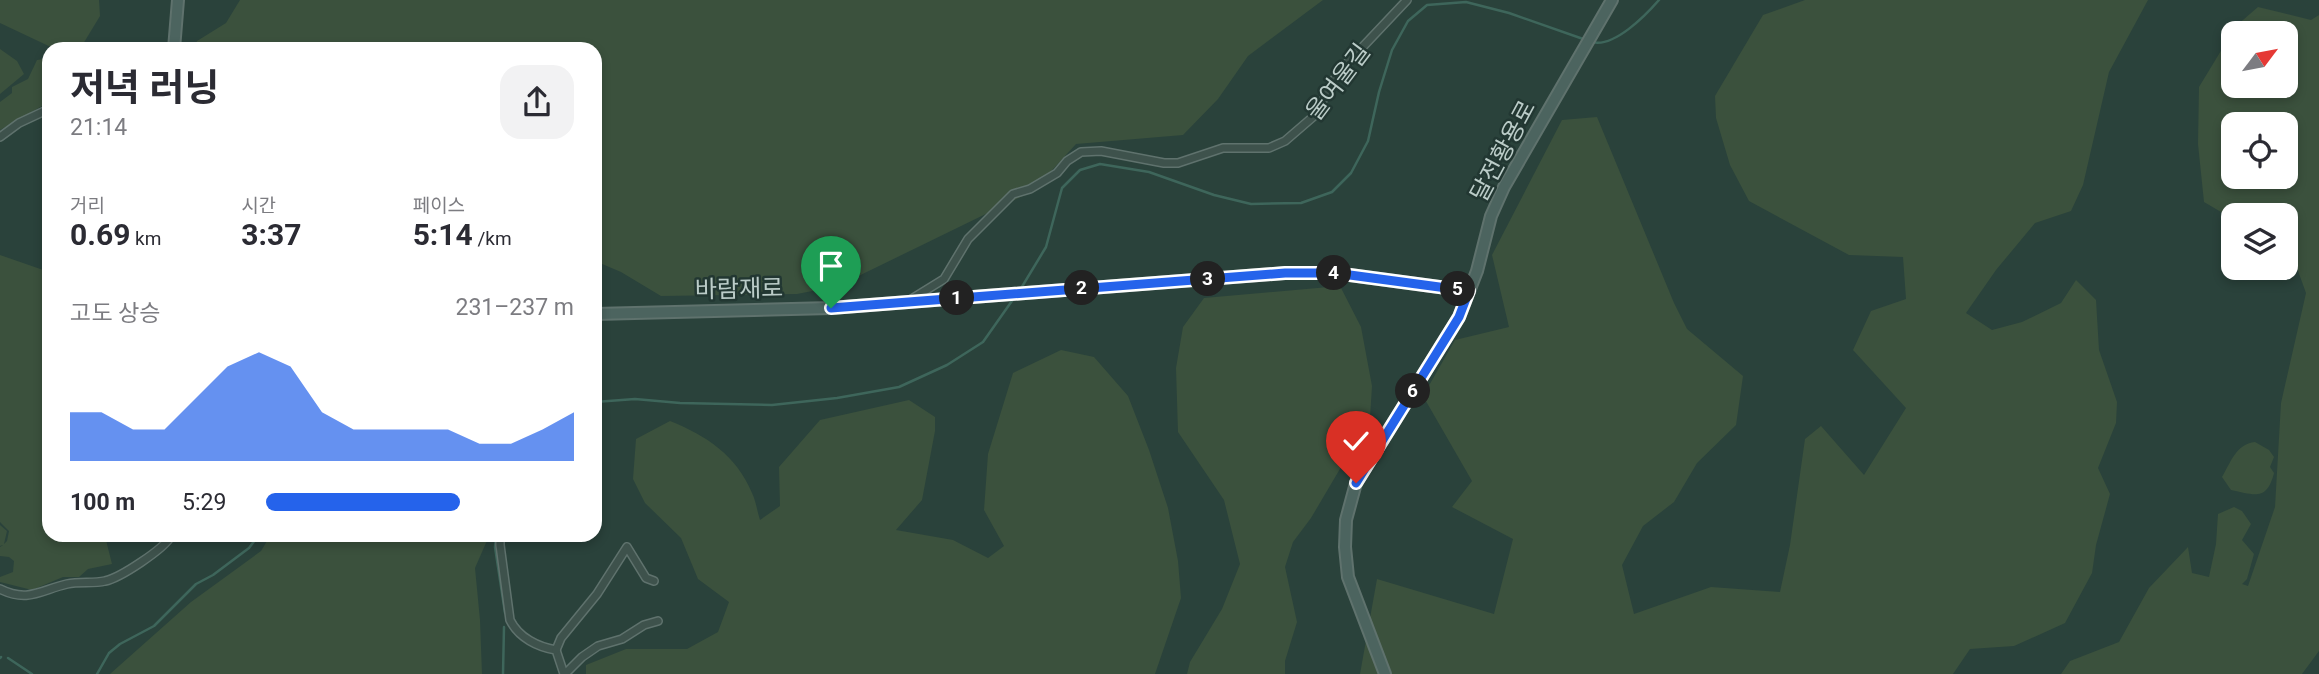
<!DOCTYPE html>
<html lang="ko">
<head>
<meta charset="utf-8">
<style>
  :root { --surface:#fff; --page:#f2f2f3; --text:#2b2b33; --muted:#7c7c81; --accent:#2563eb }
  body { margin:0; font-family:Roboto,"Noto Sans KR",sans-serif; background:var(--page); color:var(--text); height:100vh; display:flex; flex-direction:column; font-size:26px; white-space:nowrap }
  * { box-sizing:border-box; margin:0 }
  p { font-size:23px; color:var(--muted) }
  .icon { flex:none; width:38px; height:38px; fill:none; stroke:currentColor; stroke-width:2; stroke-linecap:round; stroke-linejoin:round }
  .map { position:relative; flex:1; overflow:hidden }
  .panel { position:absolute; left:42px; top:42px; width:560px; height:500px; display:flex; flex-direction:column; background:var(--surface); border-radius:21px; box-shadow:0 4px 10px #0003 }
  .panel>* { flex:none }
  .needle { width:46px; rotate:58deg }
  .tools { position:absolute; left:2221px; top:21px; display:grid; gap:14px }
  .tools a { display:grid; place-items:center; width:77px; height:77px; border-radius:14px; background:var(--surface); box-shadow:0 4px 10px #0003; font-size:35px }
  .pin { position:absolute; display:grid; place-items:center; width:60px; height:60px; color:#fff; margin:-72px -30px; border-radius:50% 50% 50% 0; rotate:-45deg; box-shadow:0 0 7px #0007 }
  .pin .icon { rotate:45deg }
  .km { position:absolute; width:35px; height:35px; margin:-18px; border-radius:50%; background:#222; color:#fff; font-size:19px; line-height:35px; text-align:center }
  .round { display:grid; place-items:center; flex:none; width:74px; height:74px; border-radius:21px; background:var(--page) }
  .head { display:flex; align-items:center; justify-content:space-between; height:119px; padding:0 28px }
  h1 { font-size:38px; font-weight:700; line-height:52px }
  .metrics { display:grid; grid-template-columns:repeat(3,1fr); gap:10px; height:119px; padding:7px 28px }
  .metrics div { display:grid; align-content:center }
  .metrics b { font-size:30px; font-weight:700 }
  .metrics small { font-size:19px; font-weight:400 }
  .metrics p { font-size:19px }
  .chart { height:196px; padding:14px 28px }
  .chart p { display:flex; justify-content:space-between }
  .chart svg { width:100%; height:126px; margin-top:7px; fill:var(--accent); opacity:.7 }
  ul { padding:0 28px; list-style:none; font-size:23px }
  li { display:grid; grid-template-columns:112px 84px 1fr; align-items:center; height:52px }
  li i { height:18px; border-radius:9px; background:var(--accent) }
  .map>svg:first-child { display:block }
  .green { fill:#3b513d; fill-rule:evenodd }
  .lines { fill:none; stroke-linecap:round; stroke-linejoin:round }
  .stream { stroke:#3e665b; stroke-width:2.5 }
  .street-casing { stroke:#5f726d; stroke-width:10 }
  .secondary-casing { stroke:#5f726d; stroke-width:14 }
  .street { stroke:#3e524c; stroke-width:7 }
  .secondary { stroke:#4c645f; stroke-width:10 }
  .route-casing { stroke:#fff; stroke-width:14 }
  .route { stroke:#2563eb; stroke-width:9 }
  .labels { text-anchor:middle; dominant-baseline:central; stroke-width:5; stroke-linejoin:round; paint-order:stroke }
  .street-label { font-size:24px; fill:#bbccc8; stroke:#223732 }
</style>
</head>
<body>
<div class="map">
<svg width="2319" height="674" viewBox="0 0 2319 674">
  <rect width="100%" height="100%" fill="#2a423b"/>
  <g class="green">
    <polygon points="0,0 99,0 100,16 80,49 55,49 0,23"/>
    <polygon points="240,0 1323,0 1248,56 1218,99 1183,135 1076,144 1033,191 838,286 797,294 661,296 621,272 595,261 595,49 194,49 197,41 226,23"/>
    <polygon points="1805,0 2148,0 2109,72 2083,185 2071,211 2035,223 1996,270 1966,313 1992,330 2022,322 2061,303 2076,280 2096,300 2099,350 2117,402 2116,423 2098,468 2110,494 2096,545 2092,573 2065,623 2014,646 1970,649 1953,674 1360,674 1377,579 1494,614 1513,539 1452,507 1472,481 1423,396 1455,340 1509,327 1492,255 1562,120 1597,117 1674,303 1687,329 1743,376 1736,425 1697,463 1674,502 1643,526 1622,565 1634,614 1711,587 1780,592 1790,545 1805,439 1821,426 1864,475 1906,408 1853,350 1871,311 1906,299 1903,257 1849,255 1749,201 1730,165 1716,118 1715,96 1763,15"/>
    <path d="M2258 7 2311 20 2319 15V651L2302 674H2061L2070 661 2119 642 2149 588 2188 547 2192 573 2209 577 2216 544 2218 514 2234 507 2242 511 2251 524 2242 540 2254 554 2247 579 2242 584 2248 586 2275 507 2281 403 2306 293 2289 246 2286 242V215H2233V219L2204 202 2198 144 2199 87 2236 26ZM2233 33H2286V86H2233ZM2233 124H2286V177H2233Z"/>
    <polygon points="0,49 17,61 24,74 0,94"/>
    <polygon points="43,59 49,62 49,102 0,130 0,102 12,93 12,87 28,79 37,60"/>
    <polygon points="0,255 49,272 49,536 105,536 112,564 88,569 79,577 63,577 32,590 0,582 0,577 13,572 14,561 9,557 0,556 0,547 3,545 0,546 0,525 7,531 4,544 7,541 9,531 0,522"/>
    <polygon points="1340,286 1361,327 1372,386 1370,418 1311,518 1293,542 1285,567 1297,622 1285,661 1285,674 1187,674 1190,662 1222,609 1240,564 1224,500 1178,432 1176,368 1183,327 1204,298"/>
    <path d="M1061 350 1094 357 1128 396 1149 450 1168 508 1178 561 1181 598 1155 674H586V665L626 649H687L718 632 729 602 698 579 681 538 645 503 633 479 636 439 670 421C707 436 736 455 752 493 756 501 757 511 760 520L780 506 779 467 820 420 909 400 935 417V431L922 500 896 530 953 540 988 558 1004 546 984 510 988 454 1013 373Z"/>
    <path d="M2255 442 2269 450 2274 457 2270 467 2274 473C2267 501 2255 495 2231 490L2222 477C2231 462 2236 444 2255 442Z"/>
    <polygon points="270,536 489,536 475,568 480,620 482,674 110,674 191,602 261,551"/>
  </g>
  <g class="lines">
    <g class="stream">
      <path d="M1592 42C1614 48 1646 15 1659 0"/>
      <polyline points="1020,290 1046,247 1062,188 1080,170 1100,164 1149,172 1214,195 1251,204 1301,203 1332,192 1351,173 1368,141 1379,92 1392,50 1408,21 1427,5 1466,2 1509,13 1586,40"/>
      <polyline points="595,402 635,399 680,403 772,405 837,398 899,387 947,365 983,342 1014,298"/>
      <polyline points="496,536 495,547 505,613"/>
      <polyline points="0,658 1,657"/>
      <polyline points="8,658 32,674"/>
      <polyline points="97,674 109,653 120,644 154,626 196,584 213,575 249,548 258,536"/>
      <polyline points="503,674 504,627"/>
    </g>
    <g class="street-casing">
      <g id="street">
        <polyline points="0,137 19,123 49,109"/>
        <polyline points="910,300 944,279 968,239 1013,194 1030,189 1057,173 1067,161 1081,152 1101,151 1164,163 1178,163 1223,148 1269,148 1285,141 1314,116 1338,73 1407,0"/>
        <path d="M500 536V545L510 620C519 638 538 647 556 650L564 674"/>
        <path d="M0 589C28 603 41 590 67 584 80 581 93 584 105 581 120 578 164 549 171 536"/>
        <polyline points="556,650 561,638 597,594 627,547 646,578 654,581"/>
        <polyline points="565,674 582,657 598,646 622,639 644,625 658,621"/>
      </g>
    </g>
    <g class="secondary-casing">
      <g id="secondary">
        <polyline points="174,49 178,0"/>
        <polyline points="595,314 831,308 1285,273 1335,273 1469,291"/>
        <polyline points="1385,674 1348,577 1345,547 1346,520 1356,483 1459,317 1477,271 1491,216 1504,187 1612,0"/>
      </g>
    </g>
    <use href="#street" class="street"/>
    <use href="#secondary" class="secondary"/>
  </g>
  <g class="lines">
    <g class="route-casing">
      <polyline id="route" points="831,308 1285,273 1335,273 1469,291 1459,317 1356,483"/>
    </g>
    <use href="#route" class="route"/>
  </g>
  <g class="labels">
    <g class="street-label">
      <text transform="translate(1338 82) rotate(-53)">울여울길</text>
      <text transform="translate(1503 151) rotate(-62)">달전황용로</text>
      <text transform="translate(739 289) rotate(-1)">바람재로</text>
    </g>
  </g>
</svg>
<div class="tools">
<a><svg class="needle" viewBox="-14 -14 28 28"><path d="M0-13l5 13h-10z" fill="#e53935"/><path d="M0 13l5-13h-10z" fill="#7c7c81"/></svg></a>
<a><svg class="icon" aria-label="locate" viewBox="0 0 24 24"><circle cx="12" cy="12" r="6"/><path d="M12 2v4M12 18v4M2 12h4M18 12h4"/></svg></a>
<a><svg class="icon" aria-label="layers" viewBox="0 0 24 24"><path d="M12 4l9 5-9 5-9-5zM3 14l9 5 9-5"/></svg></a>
</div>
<div class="pin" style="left:831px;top:308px;background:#1e9e55"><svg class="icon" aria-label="arrive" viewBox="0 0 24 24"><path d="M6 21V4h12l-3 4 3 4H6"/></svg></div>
<div class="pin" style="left:1356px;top:483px;background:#d93025"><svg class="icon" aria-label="check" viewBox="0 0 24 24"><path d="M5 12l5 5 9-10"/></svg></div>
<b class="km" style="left:957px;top:298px">1</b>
<b class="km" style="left:1082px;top:288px">2</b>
<b class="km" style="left:1208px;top:279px">3</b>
<b class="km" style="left:1334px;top:273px">4</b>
<b class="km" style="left:1458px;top:289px">5</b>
<b class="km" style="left:1413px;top:391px">6</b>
<section class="panel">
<div class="head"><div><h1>저녁 러닝</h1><p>21:14</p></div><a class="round"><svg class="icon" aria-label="share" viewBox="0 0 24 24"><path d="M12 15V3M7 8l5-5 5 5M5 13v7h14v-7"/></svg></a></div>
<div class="metrics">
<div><p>거리</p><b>0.69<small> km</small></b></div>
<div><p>시간</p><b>3:37</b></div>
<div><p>페이스</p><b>5:14<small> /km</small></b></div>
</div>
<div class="chart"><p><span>고도 상승</span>231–237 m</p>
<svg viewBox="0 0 160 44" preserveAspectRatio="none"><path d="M0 44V27L10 27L20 33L30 33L40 22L50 11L60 6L70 11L80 27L90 33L100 33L110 33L120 33L130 38L140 38L150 33L160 27V44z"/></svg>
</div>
<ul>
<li><b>100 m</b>5:29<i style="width:63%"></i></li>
</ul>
</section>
</div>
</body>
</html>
